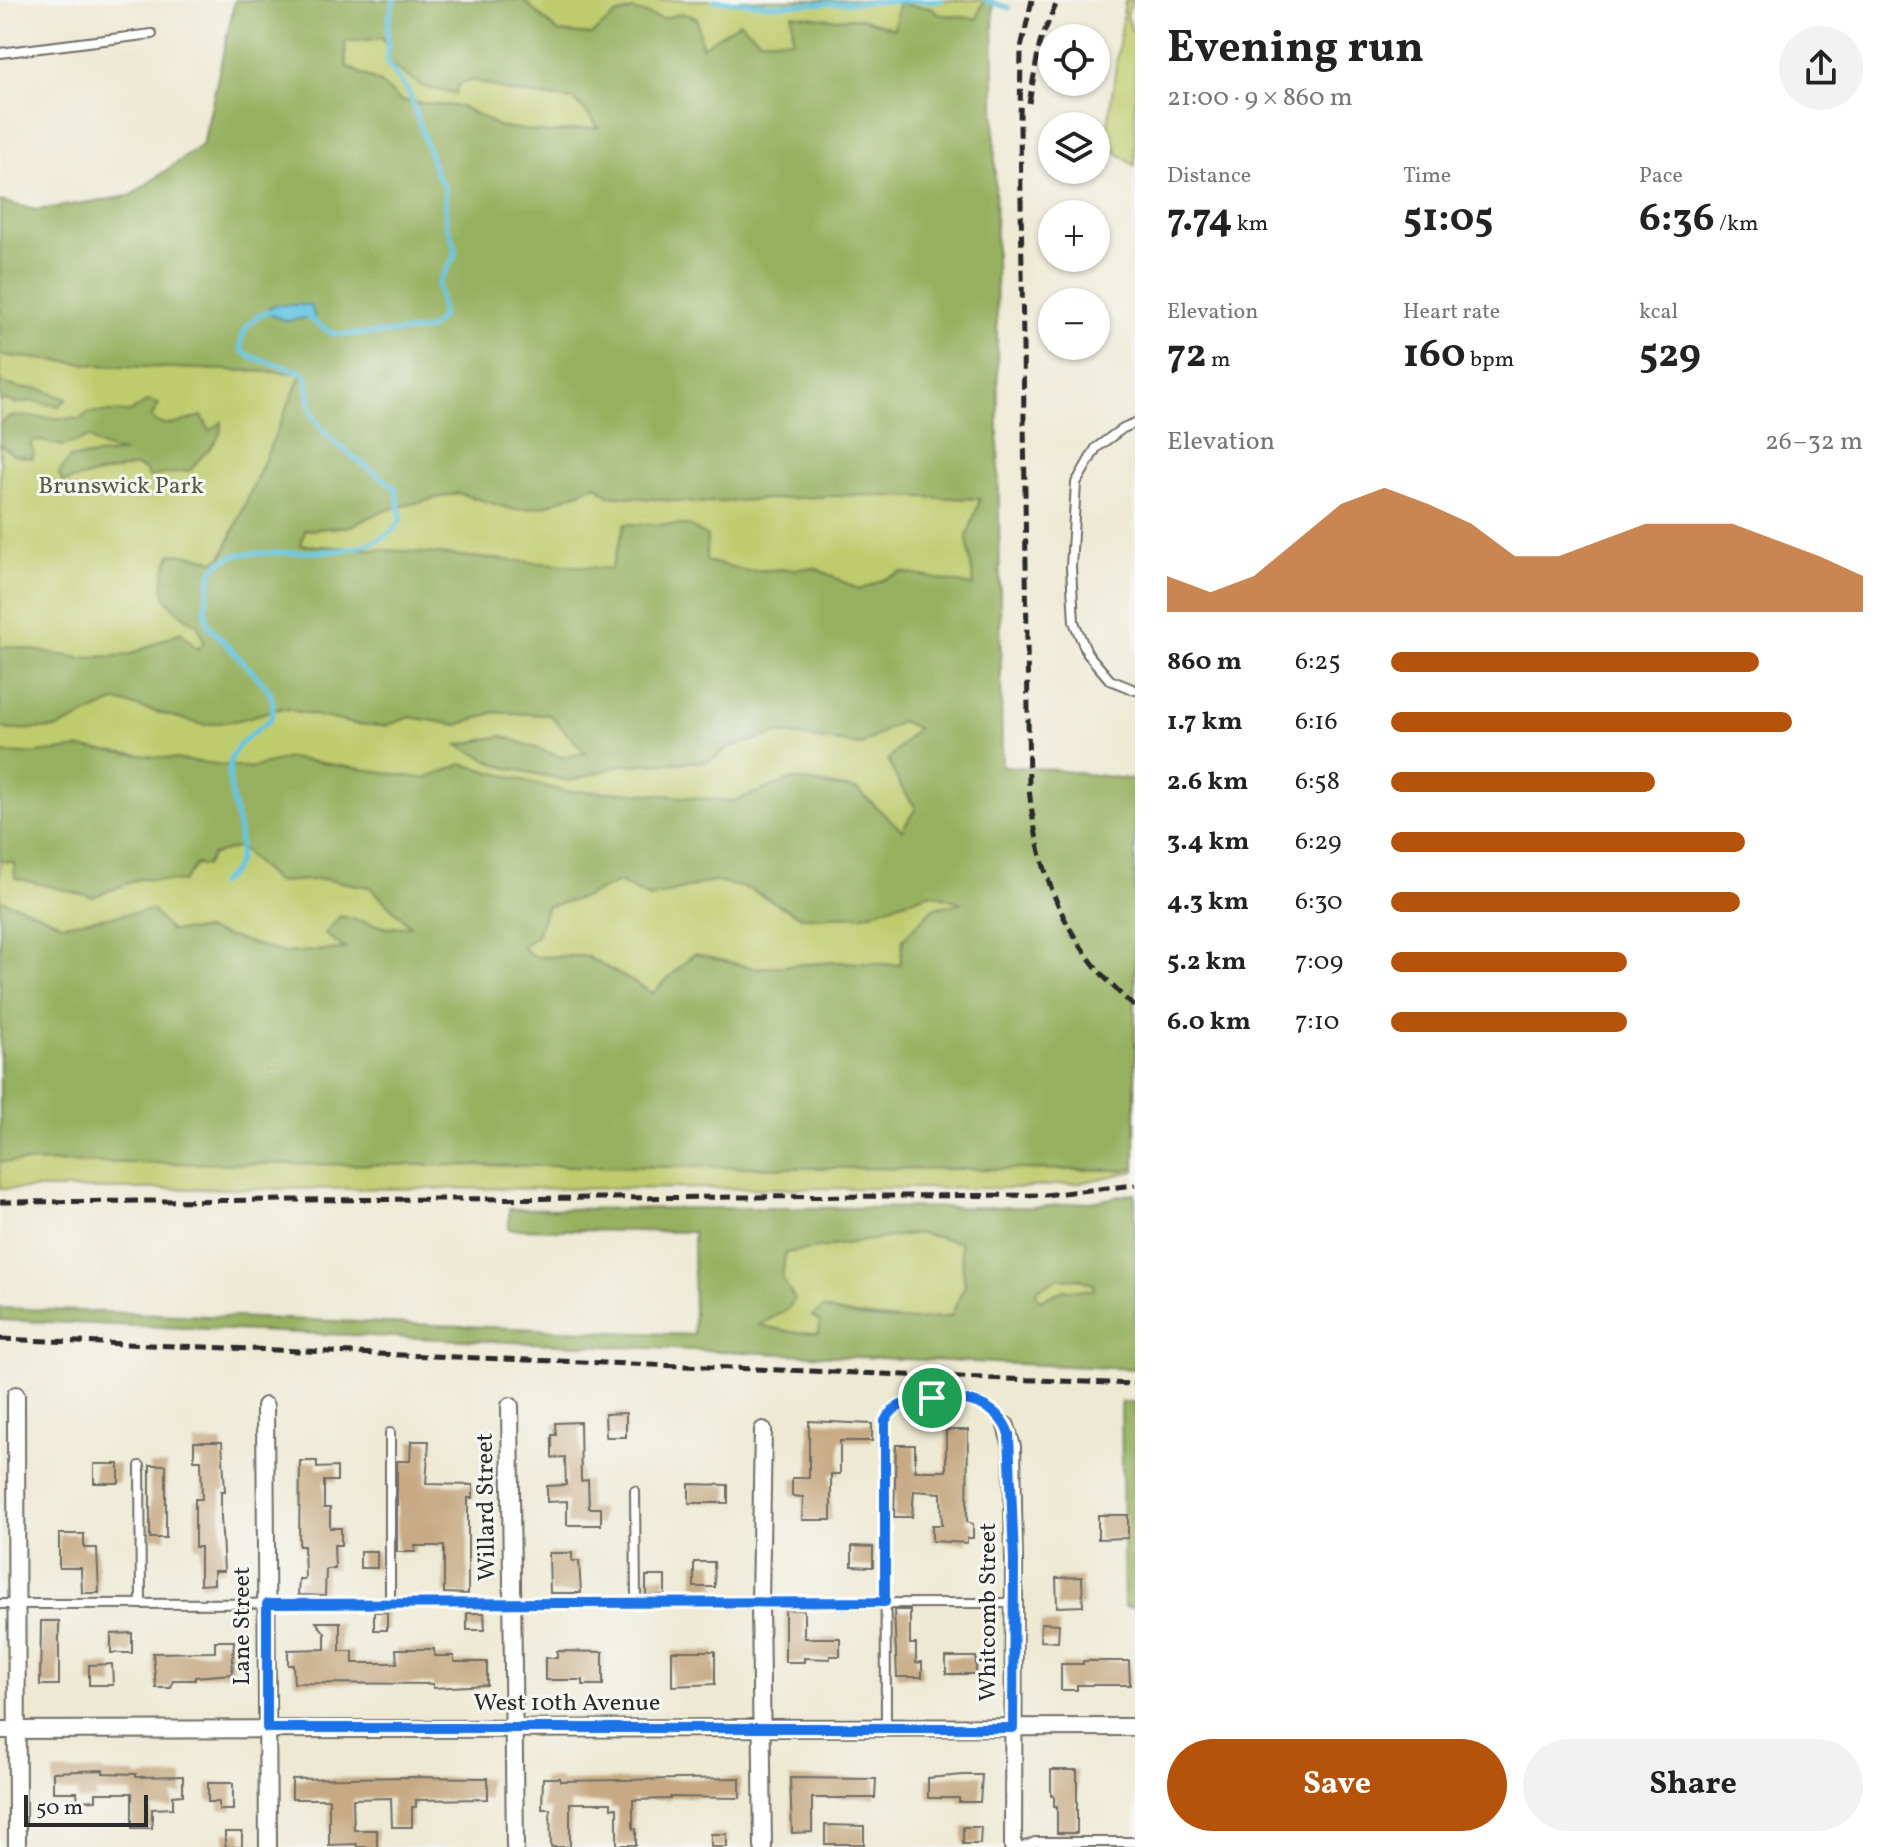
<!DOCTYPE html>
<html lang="en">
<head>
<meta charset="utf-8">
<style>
  :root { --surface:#fff; --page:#f2f2f2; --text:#222; --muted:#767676; --accent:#b45309 }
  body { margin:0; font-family:Vollkorn,serif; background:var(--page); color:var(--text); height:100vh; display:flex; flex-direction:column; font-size:30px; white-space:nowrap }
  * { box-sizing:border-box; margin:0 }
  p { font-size:26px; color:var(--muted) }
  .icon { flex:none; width:44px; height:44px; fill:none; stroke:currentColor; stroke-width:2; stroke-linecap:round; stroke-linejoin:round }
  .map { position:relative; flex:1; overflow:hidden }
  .sheet { display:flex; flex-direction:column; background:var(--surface); width:760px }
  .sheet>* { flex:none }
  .tools { position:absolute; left:1038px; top:24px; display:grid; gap:16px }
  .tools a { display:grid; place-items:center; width:72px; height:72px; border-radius:50%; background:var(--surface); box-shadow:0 2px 6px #0004; font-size:40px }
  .scale { position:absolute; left:24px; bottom:20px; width:124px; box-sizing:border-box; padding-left:8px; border:4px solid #2b2b2b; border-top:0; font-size:22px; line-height:28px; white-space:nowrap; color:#2b2b2b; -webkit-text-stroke:6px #f6f6f2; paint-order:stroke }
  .pin { position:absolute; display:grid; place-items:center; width:68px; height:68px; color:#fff; margin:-34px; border:4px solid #fff; border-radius:50%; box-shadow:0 2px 8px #0007 }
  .round { display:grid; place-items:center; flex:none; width:84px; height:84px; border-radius:42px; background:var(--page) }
  .head { display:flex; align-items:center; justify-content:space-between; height:136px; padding:0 32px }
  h1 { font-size:44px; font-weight:700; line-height:60px }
  .metrics { display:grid; grid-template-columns:repeat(3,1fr); gap:12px; height:136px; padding:8px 32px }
  .metrics div { display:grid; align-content:center }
  .metrics b { font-size:40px; font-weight:700 }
  .metrics small { font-size:22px; font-weight:400 }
  .metrics p { font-size:22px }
  .chart { height:224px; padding:16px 32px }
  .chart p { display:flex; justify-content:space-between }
  .chart svg { width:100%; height:144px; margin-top:8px; fill:var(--accent); opacity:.7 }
  .button { display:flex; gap:16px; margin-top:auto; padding:16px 32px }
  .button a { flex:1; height:92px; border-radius:48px; background:var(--accent); color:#fff; font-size:32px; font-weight:700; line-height:92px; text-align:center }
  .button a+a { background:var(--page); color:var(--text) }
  ul { padding:0 32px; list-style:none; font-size:26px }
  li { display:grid; grid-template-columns:128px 96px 1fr; align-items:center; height:60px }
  li i { height:20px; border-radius:10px; background:var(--accent) }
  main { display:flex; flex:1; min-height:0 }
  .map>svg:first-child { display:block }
  .green { fill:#bfcc6e; stroke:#757c4c; stroke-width:2 }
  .forest { fill:#97b061; stroke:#616e46; stroke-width:2; fill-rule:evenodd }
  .water { fill:#64c5e2; stroke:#487886; stroke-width:2 }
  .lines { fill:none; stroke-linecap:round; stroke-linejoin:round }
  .stream { stroke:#64c5e2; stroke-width:5 }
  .building { fill:#c7aa84 }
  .lane-casing { stroke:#6f6e66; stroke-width:12 }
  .street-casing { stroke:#6f6e66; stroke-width:20 }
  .lane { stroke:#fff; stroke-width:8 }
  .street { stroke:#fff; stroke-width:16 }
  .rail { stroke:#2b2b2b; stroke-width:5; stroke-dasharray:12 6; stroke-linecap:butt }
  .route-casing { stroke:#fff; stroke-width:16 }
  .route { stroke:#1a73e8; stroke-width:10 }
  .labels { text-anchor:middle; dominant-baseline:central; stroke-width:6; stroke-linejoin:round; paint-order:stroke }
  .park-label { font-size:24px; fill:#575b3f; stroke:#f6f6f2 }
  .street-label { font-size:24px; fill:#2b2b2b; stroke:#f6f6f2 }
</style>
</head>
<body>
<main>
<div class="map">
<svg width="1135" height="1847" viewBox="0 0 1135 1847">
  <rect width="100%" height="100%" fill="#f6f6f2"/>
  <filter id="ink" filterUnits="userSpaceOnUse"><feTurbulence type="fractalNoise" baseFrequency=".0125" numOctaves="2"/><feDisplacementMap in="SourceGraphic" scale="16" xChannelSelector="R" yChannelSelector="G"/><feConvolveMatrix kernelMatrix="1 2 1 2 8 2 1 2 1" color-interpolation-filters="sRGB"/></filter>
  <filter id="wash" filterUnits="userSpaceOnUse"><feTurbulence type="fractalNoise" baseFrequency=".006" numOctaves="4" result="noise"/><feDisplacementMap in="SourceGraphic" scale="32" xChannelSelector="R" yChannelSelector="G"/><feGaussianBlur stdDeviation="1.8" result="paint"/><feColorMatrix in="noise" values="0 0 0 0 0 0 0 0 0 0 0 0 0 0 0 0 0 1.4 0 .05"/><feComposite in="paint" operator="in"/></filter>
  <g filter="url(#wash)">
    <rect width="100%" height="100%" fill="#ede9d3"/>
    <g class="green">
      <polygon points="523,0 984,0 977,19 938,14 894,29 861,18 832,19 792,15 793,40 759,39 701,47 682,13 663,19 633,10 616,15 592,35 558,32"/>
      <polygon points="1125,0 1133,0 1127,15 1132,31 1135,31 1135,166 1116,152 1107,130"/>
      <polygon points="383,38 388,51 459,84 474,80 511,92 575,100 600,127 549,133 500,127 462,107 401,101 380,83 346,66 345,42"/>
      <polygon points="0,355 99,365 303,373 222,556 223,722 282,708 355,724 385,726 410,717 458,725 495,712 550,715 587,753 561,757 502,736 459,745 570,781 622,765 710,761 729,748 777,733 861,745 901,721 917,727 898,782 916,808 902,831 857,790 793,779 734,802 637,793 563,791 462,764 426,779 289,758 250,768 223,765 239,847 276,882 324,879 370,887 411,926 389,928 340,916 347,949 284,953 223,935 223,1163 1121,1170 1135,1167 1135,1171 1079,1183 1021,1188 0,1189"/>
      <polygon points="596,485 981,499 967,537 974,587 901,572 860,590 815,568 748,571 706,561 611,570 402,551 301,545 305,530 351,526 381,511 458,493 515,510"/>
      <polygon points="713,881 750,889 801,917 864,915 931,893 964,903 901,965 837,962 754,968 694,954 653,993 585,956 534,957 522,947 537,936 546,907 585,897 618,882 650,898"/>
      <polygon points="917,1233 960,1241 965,1285 951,1316 919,1322 837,1313 823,1308 819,1333 791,1332 758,1325 769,1320 782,1279 785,1253"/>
      <polygon points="1079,1278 1095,1285 1093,1290 1064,1290 1040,1300 1034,1291 1056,1279"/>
    </g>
    <g class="forest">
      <path d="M235 0H523L558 32 591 35 616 15 633 10 663 19 682 13 697 18 702 47 740 22 759 39 793 40 792 14 832 19 861 18 894 29 898 4 933 8 938 14 977 19 984 0H993L1002 766 1047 769 1135 780V1167L1122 1170 0 1162V900L23 907 63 924 152 910 170 931 206 930 284 953 345 949 325 934 340 916 389 928 410 926 370 887 324 879 276 882 239 847 212 855 206 866 196 864 183 882 139 879 93 897 15 878 14 863 0 860V753L27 754 81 748 250 768 289 758 426 779 462 764 563 791 637 793 734 801 793 779 857 790 902 830 916 808 898 782 888 760 917 728 900 721 862 745 777 733 729 748 710 761 622 765 570 781 500 766 458 745 502 736 561 757 586 753 550 715 495 712 458 725 410 717 385 726 355 724 282 708 239 720 204 725 116 701 58 728 9 730 0 727V648L9 646 80 658 129 655 181 632 197 649 204 643 198 625C165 606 154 592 171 554L192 555 215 561 223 556 302 373 99 365 0 355V201L37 210 130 196 203 144ZM383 38 388 51 387 63 424 87 455 94 459 84 474 80 511 92 575 100 599 127 549 133 500 127 462 107 401 101 380 83 346 66 345 42ZM596 485 608 495 697 503 857 495 980 499 967 537 974 586 901 572 860 590 815 568 747 571 706 561 707 537 689 525 625 524 611 569 402 551 301 545 305 530 351 526 381 511 458 493 515 510 545 506ZM713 881 750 889 801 917 864 915 931 893 962 903 933 908 903 939 900 965 837 962 754 968 694 954 653 993 585 956 534 957 522 947 537 936 546 907 585 897 618 882 650 898Z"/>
      <polygon points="0,382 19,388 41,389 67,399 59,406 29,401 15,404 7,400 0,401"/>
      <path d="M148 401 159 404 151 418C168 432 183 420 202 416L210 431 222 422C222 445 201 452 191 470L148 477 145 470 136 466 62 482 59 473 70 458 125 452C114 451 97 448 90 437L63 446 36 440 30 445 34 451 33 458 14 455 0 444V426L9 416 80 419 89 412H130Z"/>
      <path d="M1135 1193V1369L0 1320V1308L694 1335 693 1232 509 1229V1209L1040 1207 1097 1201ZM917 1233 960 1242 965 1285 951 1316C910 1323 862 1321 823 1308L812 1316 820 1322 819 1333 791 1332 759 1325 787 1310 795 1299 782 1279 785 1253ZM1079 1278 1094 1285 1093 1290H1064L1040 1300 1035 1291 1056 1279Z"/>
      <polygon points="1121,1402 1135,1402 1135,1607 1124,1607"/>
    </g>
    <polygon class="water" points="277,305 310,305 314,313 314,320 305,318 287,321 268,314 269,307"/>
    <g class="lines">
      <g class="stream">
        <polyline points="714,0 775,5 942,0"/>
        <polyline points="985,0 1009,8"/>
        <path d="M308 318C317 322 325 331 335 334 342 335 423 332 429 329 434 327 438 321 442 316L438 284 455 256V246L446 223 445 188 437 176 409 93 387 63 388 22 394 0"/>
        <path d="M219 884C223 880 229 876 233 871 253 843 222 792 231 759 236 743 259 729 271 719 275 707 273 696 266 686L208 625 205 608 212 571 220 562 236 555C283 547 373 565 401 520L396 489C372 468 328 444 314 417 307 403 310 388 305 373L252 357 241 350C240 330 254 312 275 311"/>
      </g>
    </g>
    <g id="blocks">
      <g class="building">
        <polygon points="626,1413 626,1437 606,1437 605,1414"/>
        <polygon points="809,1421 872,1424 872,1441 840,1441 840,1474 831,1474 831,1520 802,1520 803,1497 792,1496 792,1478 809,1478"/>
        <polygon points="580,1422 581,1481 588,1480 589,1508 601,1508 601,1525 567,1525 567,1501 547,1502 547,1486 566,1485 565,1457 552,1458 552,1435 556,1435 555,1423"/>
        <polygon points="946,1430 968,1430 967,1522 973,1524 973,1538 967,1538 967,1543 932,1541 932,1525 942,1525 941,1493 914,1491 912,1517 894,1517 896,1445 915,1445 915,1471 946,1471"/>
        <polygon points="411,1441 429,1441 426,1484 473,1485 473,1498 468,1498 468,1594 444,1593 444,1546 415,1546 415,1552 397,1552 397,1461 410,1461"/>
        <polygon points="194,1442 222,1442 225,1491 221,1491 221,1517 224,1571 214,1571 214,1584 200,1585 200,1547 195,1547 195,1499 202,1499 201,1460 194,1460"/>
        <polygon points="300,1461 317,1461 317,1468 337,1467 337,1481 324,1481 324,1508 330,1508 330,1528 341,1528 341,1545 334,1545 335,1569 326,1569 325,1596 298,1595 299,1579 305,1579 304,1546 299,1546"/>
        <rect x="94" y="1464" width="25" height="19"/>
        <rect x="150" y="1465" width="16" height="73"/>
        <polygon points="689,1484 728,1485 728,1503 689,1503"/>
        <polygon points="1098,1515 1128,1515 1128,1538 1098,1539"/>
        <polygon points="59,1534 84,1534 84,1548 97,1548 99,1593 82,1593 81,1568 59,1568"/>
        <polygon points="852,1546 873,1547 873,1567 852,1566"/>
        <rect x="360" y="1551" width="17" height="17"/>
        <polygon points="549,1553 572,1553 572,1561 579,1561 581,1593 550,1593"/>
        <polygon points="694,1562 714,1562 715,1587 694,1587"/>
        <polygon points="646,1576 665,1576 665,1595 646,1596"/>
        <polygon points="1082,1577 1083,1606 1057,1607 1056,1578"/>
        <polygon points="785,1610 804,1610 804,1638 840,1638 840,1656 830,1656 830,1659 804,1658 804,1662 785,1662"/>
        <polygon points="894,1610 910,1610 910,1644 916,1644 916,1663 922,1662 922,1677 897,1677"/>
        <rect x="374" y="1612" width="13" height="18"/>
        <polygon points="467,1613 484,1613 485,1630 467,1630"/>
        <polygon points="41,1621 59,1621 59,1685 40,1685"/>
        <polygon points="316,1622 340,1622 340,1651 353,1651 353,1663 397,1663 396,1649 434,1649 434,1656 454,1656 454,1662 487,1662 487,1685 433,1688 433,1684 294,1683 293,1665 288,1665 288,1650 325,1649 325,1633"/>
        <polygon points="1041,1623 1059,1624 1058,1642 1040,1641"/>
        <polygon points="132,1633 132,1653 111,1653 111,1634"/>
        <polygon points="215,1641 234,1641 232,1674 195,1677 195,1680 173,1680 171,1688 156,1688 153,1653 215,1652"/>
        <polygon points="557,1651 603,1652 603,1685 583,1685 583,1680 545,1680 545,1658 557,1658"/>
        <polygon points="672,1651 715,1651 715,1684 672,1686"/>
        <rect x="946" y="1657" width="30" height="17"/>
        <polygon points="1083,1661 1129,1661 1130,1685 1077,1685 1077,1690 1061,1690 1061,1664 1083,1664"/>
        <polygon points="112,1664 113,1685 89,1685 89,1665"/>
        <polygon points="103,1770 103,1773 136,1774 136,1777 183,1776 183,1795 173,1796 173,1808 152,1809 152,1828 132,1828 132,1793 96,1793 96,1800 78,1801 77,1792 53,1792 53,1772"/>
        <polygon points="1051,1770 1077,1770 1077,1833 1057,1833 1057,1806 1054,1806 1054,1796 1051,1796"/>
        <polygon points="964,1775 982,1775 980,1802 959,1802 959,1798 928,1798 928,1778"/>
        <polygon points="406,1777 488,1778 488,1799 416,1800 416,1807 412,1807 412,1827 392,1827 391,1798 353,1799 354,1830 377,1830 377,1847 357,1847 357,1844 329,1845 329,1799 292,1799 292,1779"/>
        <polygon points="543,1778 560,1778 560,1781 740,1778 740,1798 670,1797 670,1799 633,1800 633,1829 636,1829 636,1845 617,1845 617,1808 611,1808 611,1803 570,1803 570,1847 551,1847 550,1809 542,1809"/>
        <polygon points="790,1778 876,1779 875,1798 812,1798 812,1832 792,1833"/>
        <polygon points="208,1783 233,1783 233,1810 219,1810 219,1802 208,1802"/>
        <polygon points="825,1825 864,1826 864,1844 825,1844"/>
        <polygon points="963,1827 981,1827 980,1844 963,1844"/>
        <rect x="225" y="1832" width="17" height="15"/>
        <rect x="711" y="1834" width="16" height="13"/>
      </g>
    </g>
  </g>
  <g filter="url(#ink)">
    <use href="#blocks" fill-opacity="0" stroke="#6f6e66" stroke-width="2"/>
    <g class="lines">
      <g class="lane-casing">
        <g id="lane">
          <polyline points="0,53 152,34"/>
          <polyline points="1135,423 1123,428 1096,448 1076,483 1071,567 1074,622 1087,653 1110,680 1135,690"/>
          <polyline points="390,1433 390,1603"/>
          <polyline points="140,1466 141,1604"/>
          <polyline points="635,1491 636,1602"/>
          <polyline points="0,1604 1014,1603"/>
          <path d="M886 1728 885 1421C897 1393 960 1392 983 1404 993 1409 1000 1417 1006 1426"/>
          <polyline points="1023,1847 1035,1842 1135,1842"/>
        </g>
      </g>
      <g class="street-casing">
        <g id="street">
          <polyline points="16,1395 17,1847"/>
          <polyline points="265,1406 268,1847"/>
          <polyline points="510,1406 515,1847"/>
          <polyline points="1006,1426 1012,1447 1014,1560 1013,1847"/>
          <polyline points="763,1430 760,1602 763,1847"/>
          <polyline points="0,1730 1135,1727"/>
        </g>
      </g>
      <use href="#lane" class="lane"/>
      <use href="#street" class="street"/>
      <g class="rail">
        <path d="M1032 0 1021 48 1020 124 1029 788C1038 876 1067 949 1135 1007"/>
        <polyline points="1029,103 1040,42 1058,0"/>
        <polyline points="0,1202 1045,1195 1135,1185"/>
        <polyline points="0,1339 1135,1384"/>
      </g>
    </g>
  </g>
  <g class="lines" filter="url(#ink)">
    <g class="route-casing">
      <path id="route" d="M932 1398C963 1397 997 1401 1009 1434L1014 1560 1013 1728H267V1604L885 1602V1421C893 1403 914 1400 932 1398Z"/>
    </g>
    <use href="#route" class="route"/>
  </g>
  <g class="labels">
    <g class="park-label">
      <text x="121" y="487">Brunswick Park</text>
    </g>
    <g class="street-label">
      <text transform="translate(487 1507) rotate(-91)">Willard Street</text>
      <text transform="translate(989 1612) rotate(-90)">Whitcomb Street</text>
      <text transform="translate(243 1626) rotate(-90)">Lane Street</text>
      <text x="567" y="1704">West 10th Avenue</text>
    </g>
  </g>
</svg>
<div class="tools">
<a><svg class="icon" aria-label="locate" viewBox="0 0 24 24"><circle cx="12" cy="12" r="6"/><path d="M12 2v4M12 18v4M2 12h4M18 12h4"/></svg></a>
<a><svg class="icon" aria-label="layers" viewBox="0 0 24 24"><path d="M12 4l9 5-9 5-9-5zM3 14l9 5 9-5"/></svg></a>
<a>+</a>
<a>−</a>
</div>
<div class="scale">50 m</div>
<div class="pin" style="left:932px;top:1398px;background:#1e9e55"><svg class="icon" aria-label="arrive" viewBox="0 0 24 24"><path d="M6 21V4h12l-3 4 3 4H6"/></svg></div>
</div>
<section class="sheet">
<div class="head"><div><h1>Evening run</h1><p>21:00 · 9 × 860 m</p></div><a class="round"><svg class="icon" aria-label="share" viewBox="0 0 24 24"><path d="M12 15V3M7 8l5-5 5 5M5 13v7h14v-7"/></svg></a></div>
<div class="metrics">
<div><p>Distance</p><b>7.74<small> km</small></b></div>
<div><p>Time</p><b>51:05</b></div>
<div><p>Pace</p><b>6:36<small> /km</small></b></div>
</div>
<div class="metrics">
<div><p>Elevation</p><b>72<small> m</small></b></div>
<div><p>Heart rate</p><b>160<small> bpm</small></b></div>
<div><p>kcal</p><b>529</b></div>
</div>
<div class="chart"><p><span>Elevation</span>26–32 m</p>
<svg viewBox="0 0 160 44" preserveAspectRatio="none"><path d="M0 44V33L10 38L20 33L30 22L40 11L50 6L60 11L70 17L80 27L90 27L100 22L110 17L120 17L130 17L140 22L150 27L160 33V44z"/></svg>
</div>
<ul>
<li><b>860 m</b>6:25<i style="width:78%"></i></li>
<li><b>1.7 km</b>6:16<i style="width:85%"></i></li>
<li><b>2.6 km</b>6:58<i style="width:56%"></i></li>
<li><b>3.4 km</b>6:29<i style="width:75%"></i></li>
<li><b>4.3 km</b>6:30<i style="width:74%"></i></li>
<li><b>5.2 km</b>7:09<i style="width:50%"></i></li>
<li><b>6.0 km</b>7:10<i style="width:50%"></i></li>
</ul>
<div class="button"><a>Save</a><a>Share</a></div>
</section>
</main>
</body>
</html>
